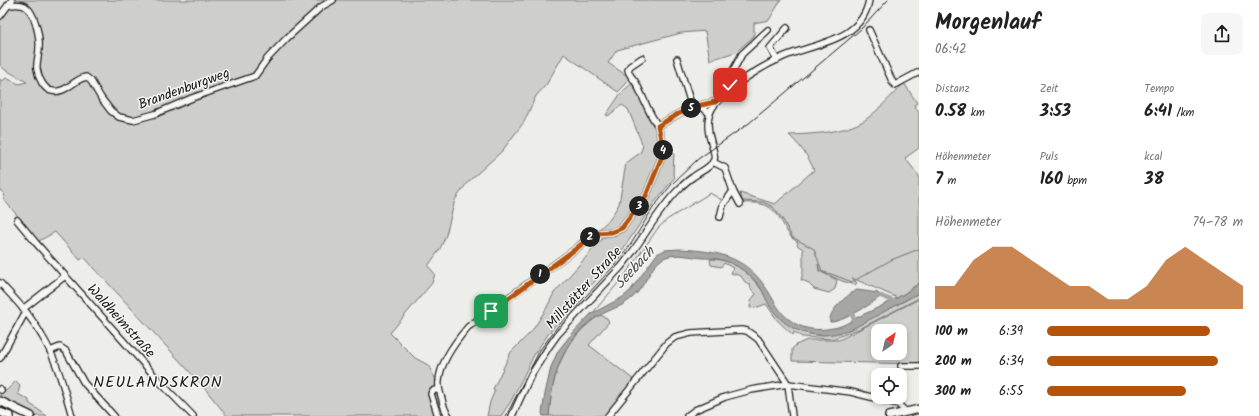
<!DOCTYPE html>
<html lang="de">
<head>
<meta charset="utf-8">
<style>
  :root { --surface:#fff; --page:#f6f6f6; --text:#222; --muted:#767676; --accent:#b45309 }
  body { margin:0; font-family:Kalam,sans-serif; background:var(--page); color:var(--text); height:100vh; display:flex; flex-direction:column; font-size:15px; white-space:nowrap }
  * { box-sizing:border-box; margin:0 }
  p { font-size:13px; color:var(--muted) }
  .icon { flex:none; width:22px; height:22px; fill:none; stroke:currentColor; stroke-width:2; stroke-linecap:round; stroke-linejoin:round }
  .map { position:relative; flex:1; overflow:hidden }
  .drawer { display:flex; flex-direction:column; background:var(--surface); width:340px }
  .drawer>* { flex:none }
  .needle { width:26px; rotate:35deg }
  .buttons { position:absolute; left:871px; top:324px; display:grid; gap:8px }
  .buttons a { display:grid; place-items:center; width:36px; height:36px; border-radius:8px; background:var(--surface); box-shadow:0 2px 6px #0003; font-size:20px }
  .pin { position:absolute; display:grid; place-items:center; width:34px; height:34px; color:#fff; margin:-17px; border-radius:8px; box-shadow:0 2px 6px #0006 }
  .km { position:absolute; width:20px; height:20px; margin:-10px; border-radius:50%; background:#222; color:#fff; font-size:11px; line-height:20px; text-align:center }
  .round { display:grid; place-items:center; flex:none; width:42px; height:42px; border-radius:8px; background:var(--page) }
  .summary { display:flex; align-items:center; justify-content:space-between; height:68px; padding:0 16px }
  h1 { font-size:22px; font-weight:700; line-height:30px }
  .figures { display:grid; grid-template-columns:repeat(3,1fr); gap:6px; height:68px; padding:4px 16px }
  .figures div { display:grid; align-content:center }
  .figures b { font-size:17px; font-weight:700 }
  .figures small { font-size:11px; font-weight:400 }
  .figures p { font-size:11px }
  .chart { height:112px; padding:8px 16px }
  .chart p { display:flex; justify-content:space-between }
  .chart svg { width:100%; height:72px; margin-top:4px; fill:var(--accent); opacity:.7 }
  ul { padding:0 16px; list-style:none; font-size:13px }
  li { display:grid; grid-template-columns:64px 48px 1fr; align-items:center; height:30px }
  li i { height:10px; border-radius:5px; background:var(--accent) }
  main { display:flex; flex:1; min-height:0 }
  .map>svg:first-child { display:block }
  .green { fill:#cececb; stroke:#757574; fill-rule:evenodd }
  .water { fill:#a6a6a3; stroke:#6f6f6d }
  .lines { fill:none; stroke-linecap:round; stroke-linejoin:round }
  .stream { stroke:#6f6f6d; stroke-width:1 }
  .canal { stroke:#a6a6a3; stroke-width:4.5 }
  .minor-casing { stroke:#1c1c1c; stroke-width:8 }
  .major-casing { stroke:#1c1c1c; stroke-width:10 }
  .minor { stroke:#f6f6f2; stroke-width:5.5 }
  .major { stroke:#f6f6f2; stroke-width:7 }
  .rail { stroke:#1c1c1c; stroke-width:1 }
  .route-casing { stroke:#fff; stroke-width:8 }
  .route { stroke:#b45309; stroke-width:5 }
  .labels { text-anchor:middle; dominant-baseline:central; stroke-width:3; stroke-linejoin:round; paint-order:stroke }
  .street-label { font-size:14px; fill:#1c1c1c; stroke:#f6f6f2 }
  .water-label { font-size:15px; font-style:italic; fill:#535352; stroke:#f6f6f2 }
  .quarter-label { font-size:16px; letter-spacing:1px; fill:#1c1c1c; stroke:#f6f6f2 }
</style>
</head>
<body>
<main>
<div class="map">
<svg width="919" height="416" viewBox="0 0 919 416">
  <rect width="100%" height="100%" fill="#edede9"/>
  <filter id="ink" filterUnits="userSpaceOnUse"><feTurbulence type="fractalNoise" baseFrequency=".025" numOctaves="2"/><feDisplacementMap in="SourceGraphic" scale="8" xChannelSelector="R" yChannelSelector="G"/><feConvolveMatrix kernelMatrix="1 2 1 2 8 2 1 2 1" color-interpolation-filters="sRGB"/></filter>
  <g filter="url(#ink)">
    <g class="green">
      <polygon points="11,0 781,0 769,20 754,23 754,36 736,52 710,60 705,31 681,33 617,50 608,63 629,77 626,84 618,92 564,54 546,85 536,96 524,122 502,151 467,183 455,200 446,235 440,249 428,266 435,274 432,283 390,333 415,358 428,365 437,382 439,399 447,416 227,416 201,384 84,257 80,260 55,232 39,241 37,241 23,222 4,200 5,199 4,196 5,195 0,190 0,79 2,81 6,78 19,84 27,82 4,69 0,65 0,15"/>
      <path d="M904 83 917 103 914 105 919 113V148L905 158 919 176V283L898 298 852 278 857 283 855 285 842 281 820 271 818 264 819 271 837 280 835 289 829 293 814 289 807 282 801 280 803 272V249L797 245 798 242C790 238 788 233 784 226 774 206 765 202 743 203L740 193 775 204 814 170C808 155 800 146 789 135 813 134 844 133 865 120 879 110 891 96 904 83Z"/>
      <polygon points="630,85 635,85 649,119 655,127 661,147 661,153 657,164 649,178 646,192 621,225 608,231 597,231 610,219 619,204 626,163 640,153 643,146 628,109 622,105 608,116 606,115 621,93"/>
      <polygon points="664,153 674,153 673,175 675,177 654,203 615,261 571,306 549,333 535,353 511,401 501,416 487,416 490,402 495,390 493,389 511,352 532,331 546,309 554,293 603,238 620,230 637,210"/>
      <path d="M710 259C742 259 757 283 773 306 776 311 779 318 783 321 789 326 812 333 820 336L893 307 919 293V298L863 327 838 337 831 339 802 337 794 332 793 335 778 321 766 304 758 307 750 308 751 300 756 294 751 289 750 285 745 282 741 276 731 273 733 268 724 263 721 267 711 265Z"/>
      <path d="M919 299V364L792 361V349L796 345 807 340H839ZM878 331H900V353H878Z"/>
      <path d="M600 315 607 318 609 322 589 345 634 380 605 416H549C552 373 563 340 600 315Z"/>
      <polygon points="16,381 20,385 18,394 29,400 29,403 47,416 35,416 0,399 0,394 4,390 6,391"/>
    </g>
    <g class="water">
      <path d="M679 249C718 251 746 256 768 291 775 302 779 312 790 320 802 330 819 331 833 328 842 327 851 321 858 317 879 307 901 298 919 283V293L854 328C822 341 792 337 771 308 765 299 763 289 756 282 746 271 732 261 717 259 712 258 707 258 702 258 692 257 676 253 666 257 653 262 647 281 638 292 633 298 628 301 622 305 613 309 603 313 595 318 561 341 552 378 549 416H543L542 413 545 394 551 367 558 351 569 337 591 314 623 297 630 291 657 254 665 250Z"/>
      <path d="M857 290 878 293 881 296C872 304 841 323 830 322 828 311 848 294 857 290Z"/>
    </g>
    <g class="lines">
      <g class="stream">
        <polyline points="742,201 763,202 773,207 783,220 792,237 814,249 822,271 834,275 852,282 891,260 919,249"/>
        <polyline points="591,315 625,275 658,228 668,219 710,193 720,199 725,200"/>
      </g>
      <g class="canal">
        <polyline points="881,296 896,302"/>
        <polyline points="852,314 855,322"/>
      </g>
      <g class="minor-casing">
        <g id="minor">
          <path d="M8 5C14 5 21 3 26 7 35 13 40 37 39 48 39 55 36 63 37 69 38 77 44 90 52 91 66 94 74 79 86 77L91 81 101 98 111 111 119 117 133 120 155 114 192 98 255 76 267 59 287 38 321 7 333 0"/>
          <polyline points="0,16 12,0"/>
          <polyline points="869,30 893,83 895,85 919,72"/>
          <path d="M642 58 630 66 628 70C629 75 633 78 636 83 644 98 648 113 658 126"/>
          <polyline points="677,59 692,107 703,108 709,113"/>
          <polyline points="777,60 770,48 787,28"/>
          <polyline points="732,88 730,85 729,78 742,54 768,30"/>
          <polyline points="713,162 725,168 733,191 740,204"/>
          <polyline points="720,217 723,205 733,191"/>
          <polyline points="17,220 36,243 160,382 193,416"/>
          <path d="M0 283C16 300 31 316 42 336 57 360 64 389 72 416"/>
          <polyline points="23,309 65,276"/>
          <polyline points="50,351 60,347 66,351 84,383 114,416"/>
          <polyline points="0,358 24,315 27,313"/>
          <polyline points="901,366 919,366"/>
          <polyline points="0,389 1,390"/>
          <polyline points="438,416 431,394 432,391 435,390 439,390"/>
          <path d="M449 416C445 411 443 405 442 399 440 393 438 387 439 381 440 362 456 341 468 327L577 248 589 237 597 233 613 232 622 228 646 196 663 154 662 143 658 126 678 114 692 107 715 102"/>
          <path d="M512 416 531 375 548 348 558 334 621 267C642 242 656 212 679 189 683 185 688 180 693 177 699 172 711 168 714 160 716 154 712 148 711 142 704 120 709 106 727 92 744 78 763 66 783 57 815 43 862 41 869 0"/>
          <polyline points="608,416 667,343 675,337 691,333 742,330 747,331 758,339 788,384 792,416"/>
          <polyline points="687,416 695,410 725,397 751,390 788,384 851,392 879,399 898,404 906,412"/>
        </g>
      </g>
      <g class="major-casing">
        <g id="major">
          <polyline points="0,401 31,416"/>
          <polyline points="0,412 10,416"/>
          <polyline points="889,416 919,409"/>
        </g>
      </g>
      <use href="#minor" class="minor"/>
      <use href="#major" class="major"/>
      <polyline class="rail" points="506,416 540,350 557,327 614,266 631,244 653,208 672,184 698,159 748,124 772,104 861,29 888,0"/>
    </g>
  </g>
  <g class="lines" filter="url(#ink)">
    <g class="route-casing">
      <polyline id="route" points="491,311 577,248 590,237 597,233 612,232 622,228 646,196 663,154 662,143 658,126 678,114 692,107 715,102 732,88 730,85"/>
    </g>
    <use href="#route" class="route"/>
  </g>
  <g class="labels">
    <g class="street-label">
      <text transform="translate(184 89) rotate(-20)">Brandenburgweg</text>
      <text transform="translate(584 288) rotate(-48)">Millstätter Straße</text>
      <text transform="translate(121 321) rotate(48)">Waldheimstraße</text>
    </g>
    <g class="water-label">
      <text transform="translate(635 268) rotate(-47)">Seebach</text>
    </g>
    <g class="quarter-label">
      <text x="158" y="382">NEULANDSKRON</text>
    </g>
  </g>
</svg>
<div class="buttons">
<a><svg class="needle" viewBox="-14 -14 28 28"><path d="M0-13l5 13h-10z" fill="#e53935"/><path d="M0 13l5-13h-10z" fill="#767676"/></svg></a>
<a><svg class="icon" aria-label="locate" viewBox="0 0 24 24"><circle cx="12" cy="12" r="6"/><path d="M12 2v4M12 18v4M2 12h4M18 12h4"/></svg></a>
</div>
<div class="pin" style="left:491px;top:311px;background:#1e9e55"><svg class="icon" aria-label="arrive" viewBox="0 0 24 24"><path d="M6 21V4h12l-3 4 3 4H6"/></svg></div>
<div class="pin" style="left:730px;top:85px;background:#d93025"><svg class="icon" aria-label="check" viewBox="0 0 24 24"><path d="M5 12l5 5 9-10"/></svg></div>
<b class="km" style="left:540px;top:274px">1</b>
<b class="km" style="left:590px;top:237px">2</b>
<b class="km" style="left:639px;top:206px">3</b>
<b class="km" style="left:663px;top:150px">4</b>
<b class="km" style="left:691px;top:108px">5</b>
</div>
<section class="drawer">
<div class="summary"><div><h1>Morgenlauf</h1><p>06:42</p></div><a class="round"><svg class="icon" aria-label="share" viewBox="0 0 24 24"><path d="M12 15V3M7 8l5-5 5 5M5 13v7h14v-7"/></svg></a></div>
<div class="figures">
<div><p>Distanz</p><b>0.58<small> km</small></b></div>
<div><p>Zeit</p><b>3:53</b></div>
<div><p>Tempo</p><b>6:41<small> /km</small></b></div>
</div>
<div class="figures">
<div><p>Höhenmeter</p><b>7<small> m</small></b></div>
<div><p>Puls</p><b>160<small> bpm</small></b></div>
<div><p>kcal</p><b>38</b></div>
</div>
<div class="chart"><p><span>Höhenmeter</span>74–78 m</p>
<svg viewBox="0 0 160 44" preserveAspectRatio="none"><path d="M0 44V30L10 30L20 14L30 6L40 6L50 14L60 22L70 30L80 30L90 38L100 38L110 30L120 14L130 6L140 14L150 22L160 30V44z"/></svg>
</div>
<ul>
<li><b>100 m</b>6:39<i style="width:83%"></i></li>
<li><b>200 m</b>6:34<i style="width:87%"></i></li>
<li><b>300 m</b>6:55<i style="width:71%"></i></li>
</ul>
</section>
</main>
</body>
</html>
